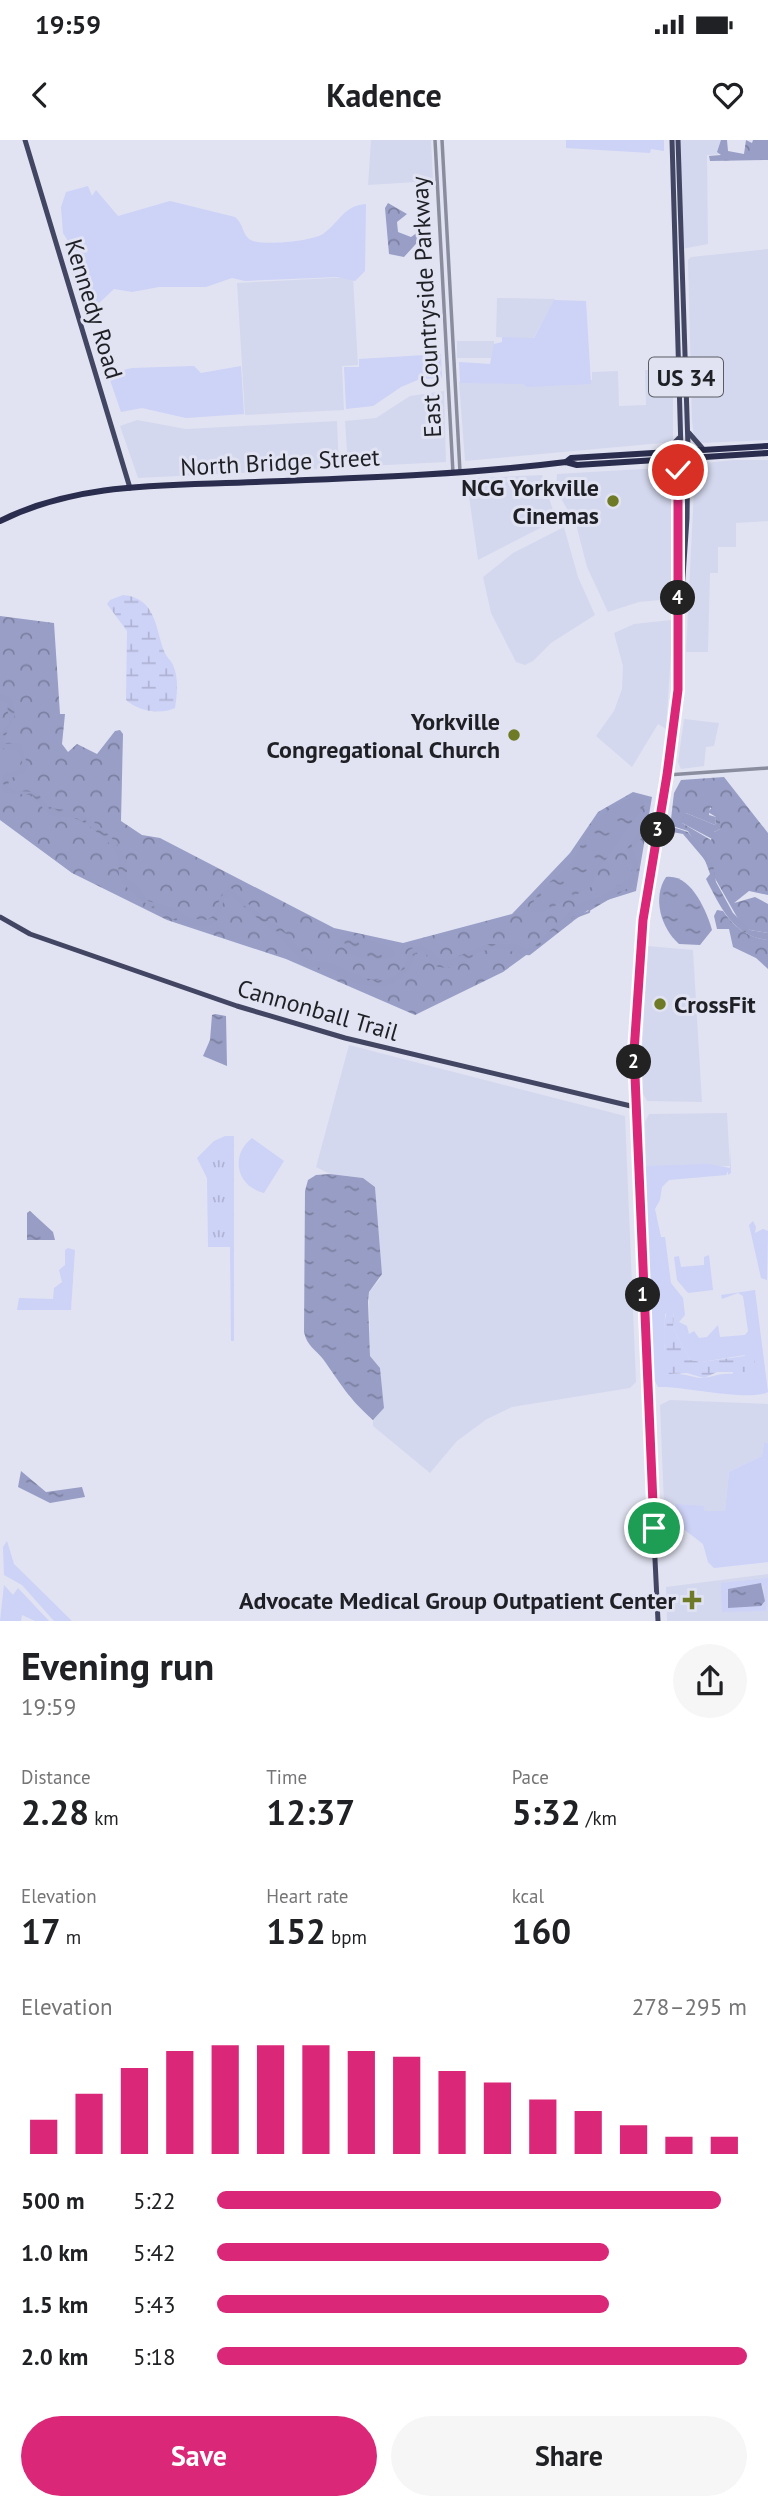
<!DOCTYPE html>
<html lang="en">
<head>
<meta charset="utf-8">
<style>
  :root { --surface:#fff; --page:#f6f6f6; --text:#202124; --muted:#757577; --accent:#db2777 }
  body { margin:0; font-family:"PT Sans",sans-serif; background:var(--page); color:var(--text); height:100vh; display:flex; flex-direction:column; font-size:26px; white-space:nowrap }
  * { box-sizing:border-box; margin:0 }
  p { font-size:23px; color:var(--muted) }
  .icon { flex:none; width:38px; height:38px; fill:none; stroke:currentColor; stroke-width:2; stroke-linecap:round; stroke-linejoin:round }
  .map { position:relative; height:1481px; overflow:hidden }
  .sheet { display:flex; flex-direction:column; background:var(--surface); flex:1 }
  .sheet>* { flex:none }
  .pin { position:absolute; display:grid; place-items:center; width:60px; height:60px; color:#fff; margin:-30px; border:4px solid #fff; border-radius:50%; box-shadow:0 2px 7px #0007 }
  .km { position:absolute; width:35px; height:35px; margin:-18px; border-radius:50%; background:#222; color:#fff; font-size:19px; line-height:35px; text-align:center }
  .round { display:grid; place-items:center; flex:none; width:74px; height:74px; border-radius:37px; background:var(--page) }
  .summary { display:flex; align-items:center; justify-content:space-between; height:119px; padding:0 21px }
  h1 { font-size:38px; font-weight:700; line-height:52px }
  .stats { display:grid; grid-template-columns:repeat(3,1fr); gap:10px; height:119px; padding:7px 21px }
  .stats div { display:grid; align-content:center }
  .stats b { font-size:35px; font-weight:700 }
  .stats small { font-size:19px; font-weight:400 }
  .stats p { font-size:19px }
  .chart { height:196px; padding:14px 21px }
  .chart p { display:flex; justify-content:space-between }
  .chart svg { width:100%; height:126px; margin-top:7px; stroke:var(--accent); stroke-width:6 }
  .button { display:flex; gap:14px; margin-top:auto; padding:14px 21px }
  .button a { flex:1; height:80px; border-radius:42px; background:var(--accent); color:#fff; font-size:28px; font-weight:700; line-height:80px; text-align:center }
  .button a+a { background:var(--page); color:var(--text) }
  ul { padding:0 21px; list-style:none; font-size:23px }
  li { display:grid; grid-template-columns:112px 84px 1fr; align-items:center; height:52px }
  li i { height:18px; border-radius:9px; background:var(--accent) }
  .status { display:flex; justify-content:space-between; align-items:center; height:49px; padding:0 35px; background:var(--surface); direction:ltr }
  .status svg { height:19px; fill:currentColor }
  header { display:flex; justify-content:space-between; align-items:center; height:91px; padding:0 21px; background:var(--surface); font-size:32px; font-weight:700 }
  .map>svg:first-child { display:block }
  .built { fill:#d4d8ee }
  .grass { fill:#cdd2f7; fill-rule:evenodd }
  .forest { fill:url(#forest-crowns); fill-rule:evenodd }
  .wetland { fill:url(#wetland-marsh) }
  .park { fill:url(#park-tufts) }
  .water { fill:url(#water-ripples) }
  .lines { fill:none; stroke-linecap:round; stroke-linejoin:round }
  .stream { stroke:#989dc5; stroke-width:2 }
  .minor { stroke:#8a8d9e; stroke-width:3.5 }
  .major { stroke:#434663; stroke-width:5 }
  .highway { stroke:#2b2d4e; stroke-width:6 }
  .route-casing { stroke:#fff; stroke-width:14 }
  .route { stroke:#db2777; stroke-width:9 }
  .poi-dot { fill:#6e7a26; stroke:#e1e3f2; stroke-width:2.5 }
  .labels { text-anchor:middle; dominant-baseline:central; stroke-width:6; stroke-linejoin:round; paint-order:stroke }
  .shield { fill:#e1e3f2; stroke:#595a62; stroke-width:2 }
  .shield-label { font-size:23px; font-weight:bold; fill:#1f2025 }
  .street-label { font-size:24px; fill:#1f2025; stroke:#e1e3f2 }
  .poi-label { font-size:24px; font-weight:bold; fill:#1f2025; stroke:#e1e3f2; text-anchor:end }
</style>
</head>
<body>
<div class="status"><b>19:59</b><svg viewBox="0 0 49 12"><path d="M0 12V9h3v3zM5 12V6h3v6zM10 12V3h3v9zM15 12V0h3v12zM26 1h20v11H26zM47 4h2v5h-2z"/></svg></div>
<header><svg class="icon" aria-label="back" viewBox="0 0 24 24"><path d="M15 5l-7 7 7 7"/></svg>Kadence<svg class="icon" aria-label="heart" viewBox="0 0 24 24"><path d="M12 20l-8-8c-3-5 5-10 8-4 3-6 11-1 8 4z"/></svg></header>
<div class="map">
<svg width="768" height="1481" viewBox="0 0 768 1481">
  <defs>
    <pattern id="forest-crowns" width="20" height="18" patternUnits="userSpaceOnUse" patternTransform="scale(1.75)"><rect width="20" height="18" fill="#989ec6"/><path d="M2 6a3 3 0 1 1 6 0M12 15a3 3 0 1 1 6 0" fill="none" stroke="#7b80a1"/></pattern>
    <pattern id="wetland-marsh" width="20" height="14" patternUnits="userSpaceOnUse" patternTransform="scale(1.75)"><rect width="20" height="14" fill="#cdd2f7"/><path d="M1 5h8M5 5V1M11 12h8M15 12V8" fill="none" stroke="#b0b4d4"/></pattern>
    <pattern id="park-tufts" width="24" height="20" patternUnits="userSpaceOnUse" patternTransform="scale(1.75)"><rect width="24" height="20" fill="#cdd2f7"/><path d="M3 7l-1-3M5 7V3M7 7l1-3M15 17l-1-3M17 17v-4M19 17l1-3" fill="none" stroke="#b0b4d4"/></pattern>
    <pattern id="water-ripples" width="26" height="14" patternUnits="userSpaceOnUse" patternTransform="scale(1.75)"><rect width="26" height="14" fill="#989dc5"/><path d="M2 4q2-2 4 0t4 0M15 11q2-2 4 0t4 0" fill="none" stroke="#7b80a0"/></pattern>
  </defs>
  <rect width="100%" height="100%" fill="#e1e3f2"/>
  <g class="built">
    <polygon points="371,0 431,0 433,41 368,45"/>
    <polygon points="679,0 724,0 724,14 707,15 708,104 682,109"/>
    <polygon points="768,109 768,300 700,303 694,296 692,281 688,120 691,117"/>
    <polygon points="353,137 358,225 342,226 344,270 245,275 237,143"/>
    <polygon points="497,158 502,158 555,159 533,199 496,197"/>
    <polygon points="494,201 494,218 457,218 457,201"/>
    <polygon points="673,229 673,302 465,321 459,242 592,240 592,232 618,231 619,266 646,265 645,230"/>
    <polygon points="444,251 446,322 348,327 345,281 376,278 410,256"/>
    <polygon points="137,280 186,289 337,281 339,328 138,338 120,286"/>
    <polygon points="733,320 768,320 768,381 736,383 736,407 718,407 718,433 710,433 708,512 686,512 695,329 705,323"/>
    <polygon points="658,328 670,331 675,340 672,459 639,462 608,472 587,427 576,384 556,350 557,334"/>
    <polygon points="542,335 556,380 478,420 467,342 475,338"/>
    <polygon points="564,387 578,437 595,475 551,503 533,521 525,525 516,522 491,473 483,437 513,413"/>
    <polygon points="671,480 673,483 666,589 658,584 632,627 596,596 614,571 622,549 623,526 614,493 634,484"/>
    <polygon points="684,579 719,583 714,606 706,607 704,626 681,629 678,622"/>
    <polygon points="648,806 693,810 702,962 647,961 643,954 642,909"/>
    <polygon points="349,905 625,976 636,1242 630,1248 512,1267 487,1279 457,1301 430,1333 373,1286 373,1280 384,1268 380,1228 370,1216 369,1152 380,1139 375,1047 363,1038 330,1034 316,1027"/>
    <polygon points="727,973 730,1026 646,1030 645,982 649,974"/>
    <polygon points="670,1260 768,1264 768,1303 764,1302 762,1316 729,1332 725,1371 705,1371 704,1367 664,1364 660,1265"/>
    <polygon points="768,1434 768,1481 667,1481 666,1447"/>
  </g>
  <g class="grass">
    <polygon points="566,0 664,0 664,11 651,9 650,13 566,8"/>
    <path d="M88 46 92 56 96 50 118 76 170 61 235 77C243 83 242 93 249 99 259 107 313 101 323 94 339 83 344 65 366 64L365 131 355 141 337 137 245 141 232 138 206 147H159L132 152 114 149 97 165 85 167 72 134 76 114 63 93 61 67 66 52Z"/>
    <polygon points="554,160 586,161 591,244 527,247 523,244 460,243 459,222 490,224 494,204 502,202 502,197 534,198"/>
    <polygon points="441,214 442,238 420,239 401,247 373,266 346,269 344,227 359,227 359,219"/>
    <polygon points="194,226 201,233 241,226 244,274 186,278 142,268 121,272 109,237 111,233 132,228"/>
    <path d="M252 998 284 1021 264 1053C236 1046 230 1015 252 998Z"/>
    <path d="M730 1007 731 1033 728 1035V1031L726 1035 669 1040 662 1047 660 1060 655 1069 661 1097H665L671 1143 683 1158 685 1175 679 1182 687 1186 689 1194 694 1191 699 1198 707 1197 718 1185 720 1197 745 1195 748 1191 743 1156 738 1153 722 1159 721 1155 755 1150 768 1252C749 1262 686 1246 658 1247L652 1236 643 1026 708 1024 730 1028ZM674 1170 673 1188 690 1220 701 1222 745 1215 732 1234C720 1233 714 1237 702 1238 692 1238 684 1233 672 1234L664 1207 665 1174Z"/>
    <polygon points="753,1081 756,1087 755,1093 763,1089 768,1091 767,1140 761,1138 749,1085"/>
    <polygon points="68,1108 75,1110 71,1170 17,1170 19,1158 53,1159 54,1148 62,1142 59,1130 65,1125 65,1110"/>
    <polygon points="709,1115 713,1150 688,1153 677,1140 674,1117 679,1116 681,1127 704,1125 704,1117"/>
    <polygon points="764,1302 768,1303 768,1422 714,1428 708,1422 703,1404 677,1384 675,1364 704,1366 705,1371 725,1371 729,1332 762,1316"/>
    <polygon points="7,1401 14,1424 72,1481 54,1481 22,1445 4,1435 3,1407"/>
    <path d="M768 1438 766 1471 722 1472 721 1443ZM764 1445 765 1461 762 1466 726 1452 736 1447Z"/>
    <polygon points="4,1445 13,1455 18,1448 49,1481 35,1481 22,1475 21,1481 0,1481"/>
  </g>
  <g class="forest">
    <polygon points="721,0 727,0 728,11 744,14 746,0 752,3 753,0 768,0 768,20 710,21 709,16 721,15 717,12"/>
    <polygon points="388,63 407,74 397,82 398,92 411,97 421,90 425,94 404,117 389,114 385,68"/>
    <polygon points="0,476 54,483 60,574 65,574 62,604 68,612 77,604 97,614 115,591 120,590 123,594 121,681 142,695 160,698 334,788 403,803 512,774 570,713 598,672 633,652 652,657 636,751 598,763 503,832 415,875 286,819 167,780 72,733 0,680"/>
    <path d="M724 637 768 693V755L749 751 734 763 755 757 768 764V793L750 790 741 784 688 691 666 684 671 679 674 653 681 640ZM710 667 720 680V689L714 692 711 700 682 683 686 673 715 685 716 677 709 675Z"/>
    <path d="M717 770 723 771C734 787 748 798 768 800V829L756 818 733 807 729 789H717L714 776Z"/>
  </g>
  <g class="wetland">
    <path d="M123 455C156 458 155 487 164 511 166 517 171 520 173 525 179 538 177 555 175 568 160 575 138 571 126 560L127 491 107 464 110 460Z"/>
    <path d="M669 1165 674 1170 673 1188 690 1220 701 1222 752 1215 756 1225 751 1232H717L704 1238 687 1233 669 1234C663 1221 662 1177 669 1165Z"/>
  </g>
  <polygon class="park" points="225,996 234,996 234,1201 231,1201 230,1107 208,1107 207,1038 197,1018 214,1001"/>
  <g class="water">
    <path d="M0 553 11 558C21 585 6 584 4 604L20 603 28 626 24 633 9 639 8 647 16 651 37 652C53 673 50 667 73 671 89 674 124 705 127 722 128 728 126 733 127 739L139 747 148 761 174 768 190 778 207 780 213 776 223 751 231 748 267 781 280 786 309 820C316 822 324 821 331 823 354 831 380 854 402 829 407 823 406 815 411 809 426 801 429 810 440 819L449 820 487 804H515L525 809H532L577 764 600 757 630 738 633 725 626 710 648 679 688 692 713 724 716 742 733 773 750 790 768 793V800C733 797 720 766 706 739L710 734 705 720 683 694 650 688 633 708 638 721 635 744 591 770H578L572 782 530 815C522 817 502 804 483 811 467 818 454 834 433 825L422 810 415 814 408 832 393 844 376 847 352 843 326 829 304 825 280 797 231 756 224 759C221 768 222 777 214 783 191 799 136 760 122 742 115 732 123 716 109 703 101 695 85 681 74 678 65 676 56 678 48 674L32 655 5 653 1 643 5 633 20 629 22 622 18 611 0 608V593L9 583 7 562 0 561Z"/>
    <path d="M642 657 645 665 599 729 591 747 541 773 531 772C532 751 558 738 571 723 579 714 581 700 588 689 595 677 627 655 642 657Z"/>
    <polygon points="713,666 720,677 720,689 714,692 717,696 714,700 682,683 682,676 686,673 715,685 716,677 708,672"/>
    <path d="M666 737C691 733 707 772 712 790L700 805 679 804C661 788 652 758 666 737Z"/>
    <path d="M347 793 392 808 396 815C380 825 342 820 339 797Z"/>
    <polygon points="215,874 226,876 227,926 203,916 210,900 212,875"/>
    <path d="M330 1034 363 1038 375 1047 382 1134 369 1152 368 1162 370 1216 380 1228 384 1268 373 1280C348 1258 341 1244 323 1219 315 1209 307 1206 304 1192L305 1051 308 1040 316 1035Z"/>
    <polygon points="30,1071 53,1092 55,1100 27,1100 27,1073"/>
    <polygon points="21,1331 46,1352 82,1347 85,1357 50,1363 18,1347"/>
    <polygon points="761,1443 765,1461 761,1466 728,1468 728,1449"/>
  </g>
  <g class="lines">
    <polyline class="stream" points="573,778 589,772 590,768"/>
    <g class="minor">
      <polyline points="435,0 453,333"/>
      <polyline points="442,0 460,332"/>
      <polyline points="667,635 768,628"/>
    </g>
    <g class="major">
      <polyline points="25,0 130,348"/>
      <polyline points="678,0 688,306 687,378 681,466"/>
      <polyline points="689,293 703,309"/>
      <polyline points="666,311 679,298"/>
      <polyline points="0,777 30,794 237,866 345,898 635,967"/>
      <polyline points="658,1481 640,1111 634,912 643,780 667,635 679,515 681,310 672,0"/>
    </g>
    <g class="highway">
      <polyline points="566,322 571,318 768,306"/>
      <path d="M0 381C80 341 170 346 256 342 360 338 463 335 566 322L577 325 768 313"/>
    </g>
  </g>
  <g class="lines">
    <g class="route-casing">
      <polyline id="route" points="654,1388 634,912 643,780 667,635 678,550 678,330"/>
    </g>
    <use href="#route" class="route"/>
  </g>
  <g class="poi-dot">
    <circle cx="613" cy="361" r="7"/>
    <circle cx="514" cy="595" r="7"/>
    <circle cx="660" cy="864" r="7"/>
    <path d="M688.5 1449.5h7v7h7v7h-7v7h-7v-7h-7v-7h7z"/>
  </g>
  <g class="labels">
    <rect class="shield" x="649" y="217.5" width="74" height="39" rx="5"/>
    <g class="shield-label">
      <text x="686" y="237">US 34</text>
    </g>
    <g class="street-label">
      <text transform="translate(426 167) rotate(-93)">East Countryside Parkway</text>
      <text transform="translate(94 169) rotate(73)">Kennedy Road</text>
      <text transform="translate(280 322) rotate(-3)">North Bridge Street</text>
      <text transform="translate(318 870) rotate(16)">Cannonball Trail</text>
    </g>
    <g class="poi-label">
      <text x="599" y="347">NCG Yorkville<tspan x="599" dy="28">Cinemas</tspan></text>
      <text x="500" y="581">Yorkville<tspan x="500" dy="28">Congregational Church</tspan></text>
      <text x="674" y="864" text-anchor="start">CrossFit</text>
      <text x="676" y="1460">Advocate Medical Group Outpatient Center</text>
    </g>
  </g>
</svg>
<div class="pin" style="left:654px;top:1388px;background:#1e9e55"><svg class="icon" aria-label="arrive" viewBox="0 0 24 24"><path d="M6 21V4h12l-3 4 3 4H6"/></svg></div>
<div class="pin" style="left:678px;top:330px;background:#d93025"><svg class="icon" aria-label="check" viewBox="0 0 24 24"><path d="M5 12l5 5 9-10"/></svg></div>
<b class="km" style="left:643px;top:1155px">1</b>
<b class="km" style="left:634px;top:922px">2</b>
<b class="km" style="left:658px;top:690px">3</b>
<b class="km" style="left:678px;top:458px">4</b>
</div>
<section class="sheet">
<div class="summary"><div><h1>Evening run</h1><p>19:59</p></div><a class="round"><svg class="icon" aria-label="share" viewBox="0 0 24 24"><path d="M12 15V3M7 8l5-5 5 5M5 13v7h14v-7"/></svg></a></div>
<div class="stats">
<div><p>Distance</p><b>2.28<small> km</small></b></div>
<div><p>Time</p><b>12:37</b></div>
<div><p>Pace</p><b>5:32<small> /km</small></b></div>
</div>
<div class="stats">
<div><p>Elevation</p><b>17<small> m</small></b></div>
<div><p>Heart rate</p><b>152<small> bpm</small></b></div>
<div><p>kcal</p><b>160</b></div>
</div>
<div class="chart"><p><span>Elevation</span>278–295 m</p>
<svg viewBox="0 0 160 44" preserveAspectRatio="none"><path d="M5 44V32M15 44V23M25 44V14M35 44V8M45 44V6M55 44V6M65 44V6M75 44V8M85 44V10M95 44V15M105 44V19M115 44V25M125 44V29M135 44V34M145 44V38M155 44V38"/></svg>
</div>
<ul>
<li><b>500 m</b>5:22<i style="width:95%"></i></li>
<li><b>1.0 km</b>5:42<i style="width:74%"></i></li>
<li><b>1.5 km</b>5:43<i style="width:74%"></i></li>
<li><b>2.0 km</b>5:18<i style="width:100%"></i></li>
</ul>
<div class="button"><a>Save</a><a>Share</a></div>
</section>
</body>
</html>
